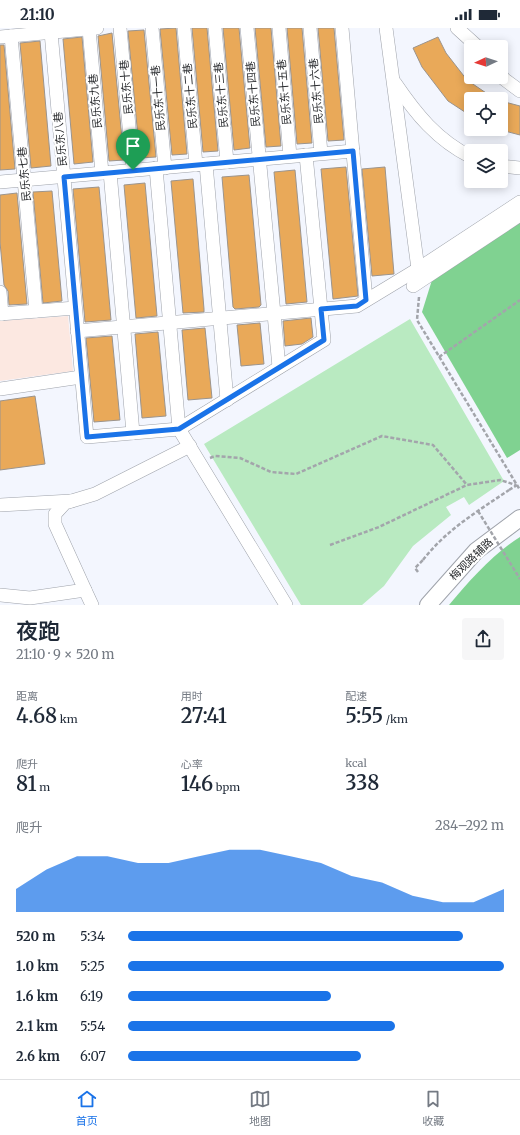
<!DOCTYPE html>
<html lang="zh">
<head>
<meta charset="utf-8">
<style>
  :root { --surface:#fff; --page:#f6f6f7; --text:#1f2937; --muted:#747a83; --line:#e0e1e3; --accent:#1a73e8 }
  body { margin:0; font-family:Merriweather,"Noto Sans SC",serif; background:var(--page); color:var(--text); height:100vh; display:flex; flex-direction:column; font-size:15px; white-space:nowrap }
  * { box-sizing:border-box; margin:0 }
  p { font-size:13px; color:var(--muted) }
  .icon { flex:none; width:22px; height:22px; fill:none; stroke:currentColor; stroke-width:2; stroke-linecap:round; stroke-linejoin:round }
  .map { position:relative; height:577px; overflow:hidden }
  .details { display:flex; flex-direction:column; background:var(--surface); flex:1 }
  .details>* { flex:none }
  .needle { width:26px; rotate:266deg }
  .fabs { position:absolute; left:464px; top:12px; display:grid; gap:8px }
  .fabs a { display:grid; place-items:center; width:44px; height:44px; border-radius:4px; background:var(--surface); box-shadow:0 2px 10px #0003; font-size:20px }
  .pin { position:absolute; display:grid; place-items:center; width:34px; height:34px; color:#fff; margin:-41px -17px; border-radius:50% 50% 50% 0; rotate:-45deg; box-shadow:0 0 4px #0007 }
  .pin .icon { rotate:45deg }
  .round { display:grid; place-items:center; flex:none; width:42px; height:42px; border-radius:4px; background:var(--page) }
  .summary { display:flex; align-items:center; justify-content:space-between; height:68px; padding:0 16px }
  h1 { font-size:22px; font-weight:600; line-height:30px }
  .stats { display:grid; grid-template-columns:repeat(3,1fr); gap:6px; height:68px; padding:4px 16px }
  .stats div { display:grid; align-content:center }
  .stats b { font-size:20px; font-weight:600 }
  .stats small { font-size:11px; font-weight:400 }
  .stats p { font-size:11px }
  .chart { height:112px; padding:8px 16px }
  .chart p { display:flex; justify-content:space-between }
  .chart svg { width:100%; height:72px; margin-top:4px; fill:var(--accent); opacity:.7 }
  ul { padding:0 16px; list-style:none; font-size:13px }
  li { display:grid; grid-template-columns:64px 48px 1fr; align-items:center; height:30px }
  li i { height:10px; border-radius:5px; background:var(--accent) }
  .status { display:flex; justify-content:space-between; align-items:center; height:28px; padding:0 20px; background:var(--surface); direction:ltr }
  .status svg { height:11px; fill:currentColor }
  .tabs { display:flex; justify-content:space-around; align-items:center; height:56px; border-top:1px solid var(--line); background:var(--surface); font-size:11px; color:var(--muted) }
  .tabs a { display:grid; justify-items:center; gap:2px }
  .tabs .on { color:var(--accent) }
  .map>svg:first-child { display:block }
  .education { fill:#fce8e1 }
  .green { fill:#b9eac1 }
  .forest { fill:#80d291 }
  .building { fill:#e9a959; stroke:#9b948d }
  .lines { fill:none; stroke-linecap:round; stroke-linejoin:round }
  .minor-casing { stroke:#9ea2aa; stroke-width:14 }
  .major-casing { stroke:#9ea2aa; stroke-width:18 }
  .path { stroke:#a3a5ab; stroke-width:2.5; stroke-dasharray:4 2; stroke-linecap:butt }
  .minor { stroke:#fff; stroke-width:13 }
  .major { stroke:#fff; stroke-width:16 }
  .path-bridge { stroke:#a3a5ab; stroke-width:2.5; stroke-dasharray:4 2; stroke-linecap:butt }
  .route-casing { stroke:#fff; stroke-width:8 }
  .route { stroke:#1a73e8; stroke-width:5 }
  .labels { text-anchor:middle; dominant-baseline:central; stroke-width:4; stroke-linejoin:round; paint-order:stroke }
  .street-label { font-size:11px; fill:#2c2e31; stroke:#fff }
</style>
</head>
<body>
<div class="status"><b>21:10</b><svg viewBox="0 0 49 12"><path d="M0 12V9h3v3zM5 12V6h3v6zM10 12V3h3v9zM15 12V0h3v12zM26 1h20v11H26zM47 4h2v5h-2z"/></svg></div>
<div class="map">
<svg width="520" height="577" viewBox="0 0 520 577">
  <rect width="100%" height="100%" fill="#f3f6fe"/>
  <polygon class="education" points="68,288 73,343 0,353 0,293"/>
  <polygon class="green" points="410,291 504,453 469,477 464,469 446,479 451,487 413,518 384,558 362,577 301,577 204,416"/>
  <g class="forest">
    <polygon points="520,191 520,422 507,430 422,284 432,252"/>
    <path d="M520 509V577H449C470 552 493 526 520 509Z"/>
  </g>
  <g class="building">
    <polygon points="176,0 187,126 172,127 160,1"/>
    <polygon points="192,0 207,0 218,123 203,124"/>
    <polygon points="223,0 239,0 250,120 234,122"/>
    <polygon points="255,0 271,0 281,118 266,119"/>
    <polygon points="287,0 302,0 312,115 297,116"/>
    <polygon points="318,0 334,0 344,112 328,113"/>
    <polygon points="144,2 156,129 140,130 128,3"/>
    <polygon points="112,5 124,132 109,133 98,8"/>
    <polygon points="82,9 93,134 74,136 63,11"/>
    <polygon points="438,9 446,25 467,52 495,71 471,71 471,88 448,73 422,39 413,20"/>
    <polygon points="40,13 51,138 31,140 20,15"/>
    <polygon points="0,17 4,17 15,141 0,142"/>
    <polygon points="501,73 520,78 520,107 501,102"/>
    <polygon points="346,139 358,268 333,271 321,141"/>
    <polygon points="385,139 394,246 372,248 362,141"/>
    <polygon points="295,142 307,274 286,276 274,144"/>
    <polygon points="249,147 261,277 259,279 235,281 233,279 222,149"/>
    <polygon points="193,151 204,281 204,284 183,285 171,153"/>
    <polygon points="145,155 157,288 136,290 124,157"/>
    <polygon points="99,159 111,292 85,294 73,161"/>
    <polygon points="52,163 62,273 43,275 33,164"/>
    <polygon points="17,165 27,276 9,277 8,263 4,257 0,214 0,167"/>
    <polygon points="311,290 313,309 302,316 285,318 283,293"/>
    <polygon points="260,295 264,336 241,338 237,297"/>
    <polygon points="205,300 212,370 188,372 182,302"/>
    <polygon points="158,304 166,388 142,390 135,306"/>
    <polygon points="112,308 120,392 94,394 86,310"/>
    <polygon points="35,368 45,436 0,442 0,373"/>
  </g>
  <g class="lines">
    <g class="minor-casing">
      <g id="minor">
        <polyline points="120,0 133,142"/>
        <polyline points="152,0 165,140"/>
        <polyline points="184,0 196,137"/>
        <polyline points="215,0 227,134"/>
        <polyline points="247,0 279,339"/>
        <polyline points="279,0 290,128"/>
        <polyline points="310,0 321,125"/>
        <polyline points="342,0 366,272"/>
        <polyline points="386,0 418,241"/>
        <polyline points="457,0 478,19"/>
        <polyline points="89,1 102,145"/>
        <polyline points="51,4 87,409 179,401 324,312 306,127"/>
        <polyline points="11,8 36,283"/>
        <polyline points="0,9 97,0"/>
        <polyline points="501,47 504,51 520,63"/>
        <path d="M395 55C416 86 437 112 471 129"/>
        <polyline points="206,136 227,372"/>
        <polyline points="501,138 520,140"/>
        <polyline points="156,140 179,401 286,577"/>
        <polyline points="110,144 133,405"/>
        <polyline points="0,154 353,123"/>
        <polyline points="413,258 520,187"/>
        <polyline points="0,264 2,286"/>
        <polyline points="0,286 75,280"/>
        <polyline points="77,303 357,278 418,241 520,174"/>
        <polyline points="0,361 81,349"/>
        <polyline points="0,477 71,473"/>
        <polyline points="85,562 92,577"/>
        <polyline points="0,567 30,570 85,562 55,496 55,486 65,475 95,466 190,418"/>
      </g>
    </g>
    <g class="major-casing">
      <polyline id="major" points="428,577 476,523 520,490"/>
    </g>
    <g class="path">
      <polyline points="419,269 417,292 520,462"/>
      <polyline points="439,329 520,272"/>
      <polyline points="210,430 215,428 240,430 271,444 296,446 382,408 433,417 467,457"/>
      <polyline points="509,462 517,457"/>
      <polyline points="330,517 379,499 467,457 500,452 516,457"/>
      <polyline points="418,544 415,540 423,532"/>
    </g>
    <use href="#minor" class="minor"/>
    <use href="#major" class="major"/>
    <g class="path-bridge">
      <polyline points="478,483 520,551"/>
      <path d="M423 532C446 502 478 483 509 462"/>
    </g>
  </g>
  <g class="lines">
    <g class="route-casing">
      <polygon id="route" points="353,123 366,272 357,278 321,281 324,312 179,401 87,409 64,149"/>
    </g>
    <use href="#route" class="route"/>
  </g>
  <g class="labels">
    <g class="street-label">
      <text transform="translate(126 59) rotate(-95)">民乐东十巷</text>
      <text transform="translate(316 63) rotate(-95)">民乐东十六巷</text>
      <text transform="translate(284 64) rotate(-95)">民乐东十五巷</text>
      <text transform="translate(253 66) rotate(-95)">民乐东十四巷</text>
      <text transform="translate(221 67) rotate(-95)">民乐东十三巷</text>
      <text transform="translate(190 68) rotate(-95)">民乐东十二巷</text>
      <text transform="translate(158 70) rotate(-95)">民乐东十一巷</text>
      <text transform="translate(95 73) rotate(-95)">民乐东九巷</text>
      <text transform="translate(60 111) rotate(-95)">民乐东八巷</text>
      <text transform="translate(24 146) rotate(-95)">民乐东七巷</text>
      <text transform="translate(471 531) rotate(-44)">梅观路辅路</text>
    </g>
  </g>
</svg>
<div class="fabs">
<a><svg class="needle" viewBox="-14 -14 28 28"><path d="M0-13l5 13h-10z" fill="#e53935"/><path d="M0 13l5-13h-10z" fill="#747a83"/></svg></a>
<a><svg class="icon" aria-label="locate" viewBox="0 0 24 24"><circle cx="12" cy="12" r="6"/><path d="M12 2v4M12 18v4M2 12h4M18 12h4"/></svg></a>
<a><svg class="icon" aria-label="layers" viewBox="0 0 24 24"><path d="M12 4l9 5-9 5-9-5zM3 14l9 5 9-5"/></svg></a>
</div>
<div class="pin" style="left:133px;top:142px;background:#1e9e55"><svg class="icon" aria-label="arrive" viewBox="0 0 24 24"><path d="M6 21V4h12l-3 4 3 4H6"/></svg></div>
</div>
<section class="details">
<div class="summary"><div><h1>夜跑</h1><p>21:10 · 9 × 520 m</p></div><a class="round"><svg class="icon" aria-label="share" viewBox="0 0 24 24"><path d="M12 15V3M7 8l5-5 5 5M5 13v7h14v-7"/></svg></a></div>
<div class="stats">
<div><p>距离</p><b>4.68<small> km</small></b></div>
<div><p>用时</p><b>27:41</b></div>
<div><p>配速</p><b>5:55<small> /km</small></b></div>
</div>
<div class="stats">
<div><p>爬升</p><b>81<small> m</small></b></div>
<div><p>心率</p><b>146<small> bpm</small></b></div>
<div><p>kcal</p><b>338</b></div>
</div>
<div class="chart"><p><span>爬升</span>284–292 m</p>
<svg viewBox="0 0 160 44" preserveAspectRatio="none"><path d="M0 44V30L10 18L20 10L30 10L40 14L50 14L60 10L70 6L80 6L90 10L100 14L110 22L120 26L130 34L140 38L150 38L160 30V44z"/></svg>
</div>
<ul>
<li><b>520 m</b>5:34<i style="width:89%"></i></li>
<li><b>1.0 km</b>5:25<i style="width:100%"></i></li>
<li><b>1.6 km</b>6:19<i style="width:54%"></i></li>
<li><b>2.1 km</b>5:54<i style="width:71%"></i></li>
<li><b>2.6 km</b>6:07<i style="width:62%"></i></li>
</ul>
</section>
<nav class="tabs">
<a class="on"><svg class="icon" aria-label="home" viewBox="0 0 24 24"><path d="M3 11l9-7 9 7M6 9v11h12V9"/></svg>首页</a>
<a><svg class="icon" aria-label="map" viewBox="0 0 24 24"><path d="M3 6l6-2 6 2 6-2v14l-6 2-6-2-6 2zM9 4v14M15 6v14"/></svg>地图</a>
<a><svg class="icon" aria-label="saved" viewBox="0 0 24 24"><path d="M7 4h10v16l-5-4-5 4z"/></svg>收藏</a>
</nav>
</body>
</html>
